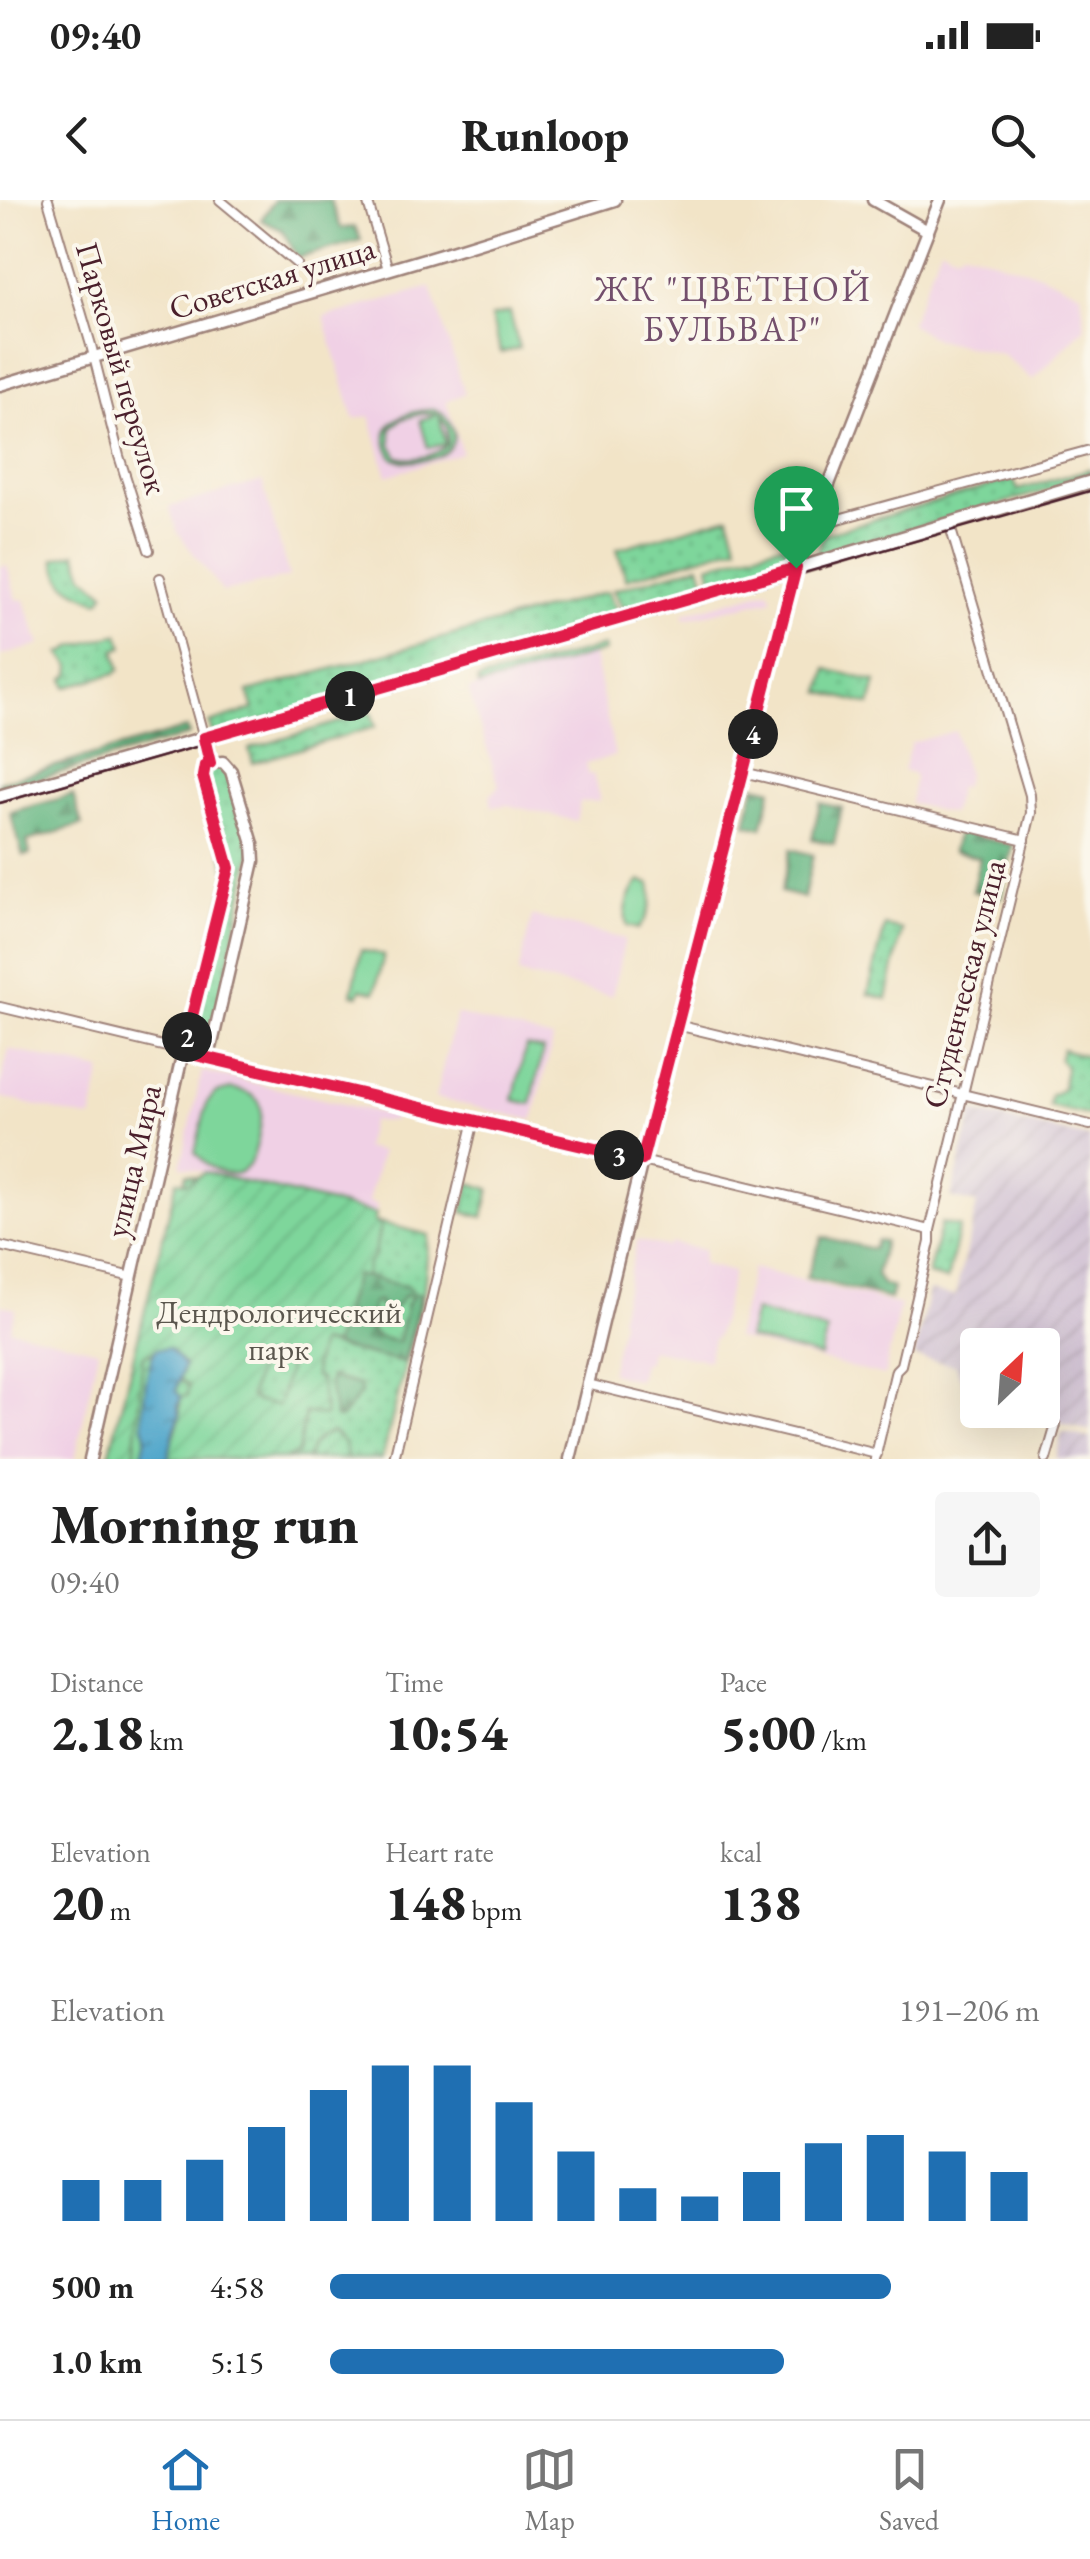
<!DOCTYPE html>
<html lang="en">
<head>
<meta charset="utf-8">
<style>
  :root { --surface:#fff; --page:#f6f6f6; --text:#222; --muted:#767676; --line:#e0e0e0; --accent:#1f6fb2 }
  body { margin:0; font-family:"EB Garamond",serif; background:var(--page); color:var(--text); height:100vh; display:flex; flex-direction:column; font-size:38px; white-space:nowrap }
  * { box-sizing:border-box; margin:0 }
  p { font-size:32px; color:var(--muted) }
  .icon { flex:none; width:55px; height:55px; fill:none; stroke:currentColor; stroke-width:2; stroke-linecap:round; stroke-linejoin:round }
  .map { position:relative; height:1259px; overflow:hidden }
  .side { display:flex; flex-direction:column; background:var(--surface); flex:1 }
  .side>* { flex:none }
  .needle { width:65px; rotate:25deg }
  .fabs { position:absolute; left:960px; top:1128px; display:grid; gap:20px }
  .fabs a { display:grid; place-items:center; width:100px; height:100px; border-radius:10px; background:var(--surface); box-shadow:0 10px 40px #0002; font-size:50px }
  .pin { position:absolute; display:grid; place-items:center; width:85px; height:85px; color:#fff; margin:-102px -42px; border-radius:50% 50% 50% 0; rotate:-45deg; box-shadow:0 0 10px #0007 }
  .pin .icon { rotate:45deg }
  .km { position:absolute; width:50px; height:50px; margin:-25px; border-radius:50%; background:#222; color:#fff; font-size:28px; line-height:50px; text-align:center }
  .round { display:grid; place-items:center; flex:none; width:105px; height:105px; border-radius:10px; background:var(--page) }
  .overview { display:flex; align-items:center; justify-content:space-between; height:170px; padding:0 50px }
  h1 { font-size:55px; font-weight:800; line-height:75px }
  .figures { display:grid; grid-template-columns:repeat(3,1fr); gap:15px; height:170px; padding:10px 50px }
  .figures div { display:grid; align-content:center }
  .figures b { font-size:50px; font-weight:800 }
  .figures small { font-size:28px; font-weight:400 }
  .figures p { font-size:28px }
  .chart { height:280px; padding:20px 50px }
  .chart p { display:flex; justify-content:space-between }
  .chart svg { width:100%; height:180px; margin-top:10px; stroke:var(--accent); stroke-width:6 }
  ul { padding:0 50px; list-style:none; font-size:32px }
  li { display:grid; grid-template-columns:160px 120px 1fr; align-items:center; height:75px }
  li i { height:25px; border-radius:12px; background:var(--accent) }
  .status { display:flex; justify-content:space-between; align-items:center; height:70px; padding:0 50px; background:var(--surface); direction:ltr }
  .status svg { height:28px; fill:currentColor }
  header { display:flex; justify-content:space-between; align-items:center; height:130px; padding:0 50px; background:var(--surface); font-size:45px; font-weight:800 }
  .menu { display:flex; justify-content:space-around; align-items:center; height:140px; border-top:2px solid var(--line); background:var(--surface); font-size:28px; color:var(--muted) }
  .menu a { display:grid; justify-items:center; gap:5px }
  .menu .selected { color:var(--accent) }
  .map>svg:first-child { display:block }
  .built { fill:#f0d0e5 }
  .industrial { fill:url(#industrial-furrows) }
  .grass { fill:url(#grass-dots); stroke:#647a63; stroke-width:2.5 }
  .forest { fill:url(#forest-firs); stroke:#586b57; stroke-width:2.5; fill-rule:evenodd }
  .garden { fill:url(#garden-furrows); stroke:#647a63; stroke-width:2.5; fill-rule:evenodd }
  .pitch { fill:#7ed69b; stroke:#647a63; stroke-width:2.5; fill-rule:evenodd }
  .water { fill:url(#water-ripples); stroke:#4c627a; stroke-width:2.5 }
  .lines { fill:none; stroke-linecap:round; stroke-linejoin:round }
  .street-casing { stroke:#9e8279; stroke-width:12 }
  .secondary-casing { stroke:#9e8279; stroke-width:15 }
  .primary-casing { stroke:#9e8279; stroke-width:16 }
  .street { stroke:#fff; stroke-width:8 }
  .secondary { stroke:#fff; stroke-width:10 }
  .primary { stroke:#fff; stroke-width:11 }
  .tram { stroke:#4a1f2b; stroke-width:2.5 }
  .route-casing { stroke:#fff; stroke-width:20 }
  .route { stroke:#e11d48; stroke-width:12 }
  .labels { text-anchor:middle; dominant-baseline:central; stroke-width:8; stroke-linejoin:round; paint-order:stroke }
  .street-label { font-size:32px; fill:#4a1f2b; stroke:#fbf7ec }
  .park-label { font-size:32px; fill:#5a564d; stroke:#fbf7ec }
  .neighbourhood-label { font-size:35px; letter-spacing:2.5px; fill:#734f6c; stroke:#fbf7ec }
</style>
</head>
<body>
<div class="status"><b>09:40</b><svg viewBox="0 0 49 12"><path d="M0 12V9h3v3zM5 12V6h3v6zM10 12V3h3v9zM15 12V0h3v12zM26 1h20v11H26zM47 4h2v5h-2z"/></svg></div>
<header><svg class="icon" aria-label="back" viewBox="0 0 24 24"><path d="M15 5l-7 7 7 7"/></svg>Runloop<svg class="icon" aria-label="search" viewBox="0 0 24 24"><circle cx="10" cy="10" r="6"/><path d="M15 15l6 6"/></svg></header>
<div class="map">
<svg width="1090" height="1259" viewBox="0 0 1090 1259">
  <defs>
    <pattern id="industrial-furrows" width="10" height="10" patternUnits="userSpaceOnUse" patternTransform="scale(2.5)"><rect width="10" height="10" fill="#cebed2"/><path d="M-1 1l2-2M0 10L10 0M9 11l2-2" fill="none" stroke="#b2a3b4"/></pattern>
    <pattern id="grass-dots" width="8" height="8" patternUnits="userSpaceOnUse" patternTransform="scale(2.5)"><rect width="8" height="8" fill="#7ed69b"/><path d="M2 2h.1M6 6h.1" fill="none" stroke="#6eb786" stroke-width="1.8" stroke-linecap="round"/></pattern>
    <pattern id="forest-firs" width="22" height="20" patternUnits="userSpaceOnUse" patternTransform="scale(2.5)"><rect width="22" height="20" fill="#66b783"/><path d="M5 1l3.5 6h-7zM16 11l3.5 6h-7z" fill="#56946b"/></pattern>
    <pattern id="garden-furrows" width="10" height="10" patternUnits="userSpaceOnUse" patternTransform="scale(2.5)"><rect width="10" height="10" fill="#7ed69b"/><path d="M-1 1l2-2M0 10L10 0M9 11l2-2" fill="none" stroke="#6eb786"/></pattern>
    <pattern id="water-ripples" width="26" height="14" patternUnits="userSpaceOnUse" patternTransform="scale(2.5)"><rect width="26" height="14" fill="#4da5ca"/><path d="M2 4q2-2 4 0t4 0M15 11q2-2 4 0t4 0" fill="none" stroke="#4286a4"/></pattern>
  </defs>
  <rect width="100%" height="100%" fill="#fbf7ec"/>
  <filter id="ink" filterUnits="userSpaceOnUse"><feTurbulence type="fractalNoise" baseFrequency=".01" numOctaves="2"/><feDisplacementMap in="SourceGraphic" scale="20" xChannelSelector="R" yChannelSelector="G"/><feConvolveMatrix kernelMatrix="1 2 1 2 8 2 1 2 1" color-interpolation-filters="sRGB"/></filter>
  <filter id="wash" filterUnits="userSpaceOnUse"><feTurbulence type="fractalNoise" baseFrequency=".0048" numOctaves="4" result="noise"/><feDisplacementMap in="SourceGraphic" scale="40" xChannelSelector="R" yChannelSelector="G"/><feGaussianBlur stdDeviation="2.25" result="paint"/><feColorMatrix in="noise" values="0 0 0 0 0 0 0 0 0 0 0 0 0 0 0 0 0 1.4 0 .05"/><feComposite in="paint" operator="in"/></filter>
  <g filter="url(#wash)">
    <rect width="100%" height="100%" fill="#f2e4c7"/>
    <g class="built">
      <polygon points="941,47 956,54 963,50 1040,74 1081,93 1085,127 1033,180 1002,154 935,139 910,124"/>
      <polygon points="431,87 465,194 446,201 462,253 387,276 370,216 354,219 324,117"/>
      <polygon points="262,281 289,377 223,392 178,333 169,307"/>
      <polygon points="7,365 17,400 24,399 40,445 0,456 0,367"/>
      <polygon points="769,390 773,399 685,419 683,414"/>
      <polygon points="593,450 615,556 585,564 588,575 593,574 600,601 580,602 576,621 508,605 492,607 490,596 499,586 468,490"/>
      <polygon points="955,531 967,574 963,588 958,587 951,614 910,603 915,575 903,571 911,543"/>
      <polygon points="532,716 625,739 612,796 518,774"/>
      <polygon points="456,814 553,839 533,920 435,898"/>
      <polygon points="9,849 102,871 91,919 0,897 0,886"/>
      <polygon points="202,871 394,916 393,921 371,921 364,948 381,952 368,1002 377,1005 376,1014 181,966"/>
      <polygon points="637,1040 668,1047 670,1043 704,1050 702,1064 733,1072 717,1136 713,1139 708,1160 650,1149 647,1163 642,1163 638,1180 610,1173 622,1121 620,1116"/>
      <polygon points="752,1068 900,1105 884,1176 735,1138"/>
      <polygon points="0,1105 16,1108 10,1129 98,1150 75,1259 0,1259"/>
    </g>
    <g class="industrial">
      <polygon points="973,912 1090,938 1090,1231 1005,1210 1042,1210 1042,1145 978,1145 977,1203 971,1202 955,1165 914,1157 929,1091 955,1096 977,1004 951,998"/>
      <polygon points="1062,1232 1090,1238 1090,1259 1056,1259"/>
    </g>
    <g class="grass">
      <polygon points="1090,269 1090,278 815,357 824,334 1013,279 1018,290"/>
      <polygon points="729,316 738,346 626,379 617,349"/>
      <polygon points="789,342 783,360 773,363 774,368 713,386 709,365"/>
      <path d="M76 353 84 375 105 393 101 400 97 401C69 388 63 389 54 359Z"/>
      <polygon points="700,365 709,394 628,416 613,390"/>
      <polygon points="607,392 621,418 213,535 209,523 254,509 248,492"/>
      <polygon points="119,434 123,447 115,450 120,469 116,473 67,487 64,479 70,475 71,466 60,453 68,451 71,447"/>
      <polygon points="604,446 605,451 479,486 478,480"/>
      <polygon points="827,469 876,482 870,505 821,492"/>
      <polygon points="371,512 375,527 253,563 249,549"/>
      <polygon points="223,562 253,644 212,845 205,847 186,843 228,676 203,571"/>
      <polygon points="885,726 902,730 887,799 868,794"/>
      <polygon points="1062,849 1090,857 1090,916 1049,906 1051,895 1062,890 1066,868 1059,860"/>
      <polygon points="186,974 429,1035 424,1091 382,1259 111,1259"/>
      <polygon points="470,983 490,989 483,1017 463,1012"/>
      <polygon points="941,1023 959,1027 947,1080 928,1075"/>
    </g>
    <g class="forest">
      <polygon points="274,0 330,0 341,28 355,27 361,40 298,58 282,30 261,20"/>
      <polygon points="187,528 189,535 0,590 0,582"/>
      <polygon points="755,585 772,589 762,628 746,624"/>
      <polygon points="73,595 82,625 27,641 30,654 23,656 10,612"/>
      <polygon points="820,603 842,608 834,644 812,639"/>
      <polygon points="958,632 1013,645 1001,698 972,691 980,658 953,651"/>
      <polygon points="791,649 813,655 804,698 781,692"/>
      <polygon points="822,1037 873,1049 877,1040 884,1041 876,1075 882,1084 893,1088 890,1099 806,1078"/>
      <path d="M355 1074 408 1087 412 1093 421 1095 404 1163 333 1146ZM405 1095 412 1097 407 1104 398 1142 373 1136 369 1121 373 1103 379 1102 380 1109 392 1111Z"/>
      <polygon points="330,1177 360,1185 361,1193 340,1219 335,1218 329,1184"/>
    </g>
    <g class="garden">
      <path d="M205 972 376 1014 374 1021 380 1026 374 1057 368 1063 365 1077 355 1075 333 1146 320 1143 314 1166 315 1177 320 1179 325 1216 305 1213 298 1253 284 1259H168C170 1244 178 1227 180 1215 180 1209 179 1203 181 1197L187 1196 189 1185 180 1179 184 1164C167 1151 165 1145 143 1156L134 1259H108L177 980 187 983ZM261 1157 285 1163 288 1169 278 1206 256 1201 250 1196Z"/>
      <path d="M332 1232 344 1243 348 1259H307C311 1243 317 1238 332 1232Z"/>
    </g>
    <g class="pitch">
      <polygon points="510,112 519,148 501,153 491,117"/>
      <path d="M433 209C447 213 461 234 449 249 440 261 408 264 394 259 370 224 402 212 433 209ZM424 213 438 214 420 220 428 248 446 244 439 215 447 227 448 244C436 256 415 261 398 257L391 244V228L402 219Z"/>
      <path d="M640 681 650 684C654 699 649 718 638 729L627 726C623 711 629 693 640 681Z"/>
      <polygon points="361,750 384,755 375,792 361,789 359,795 352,794"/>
      <polygon points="526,846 543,850 531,904 513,900"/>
      <path d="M231 889C241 891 252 892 259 902 266 911 256 955 249 964 234 986 206 967 195 952L207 902 215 893Z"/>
      <polygon points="754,1111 827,1131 820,1157 747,1138"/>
    </g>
    <path class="water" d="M169 1148 184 1165 176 1191 181 1197 178 1206 180 1216 175 1228 168 1259H141C142 1252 146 1242 146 1235 145 1232 144 1230 143 1227 142 1209 146 1164 156 1149Z"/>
  </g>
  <g filter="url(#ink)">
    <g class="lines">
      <g class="street-casing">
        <g id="street">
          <polyline points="48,0 91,145 119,256 149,350"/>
          <polyline points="220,0 297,64"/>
          <polyline points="367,0 388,69"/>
          <polyline points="813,326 1090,250"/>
          <polyline points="160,378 204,538"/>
          <polyline points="743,572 1025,640"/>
          <polyline points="0,807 930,1030"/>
          <polyline points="677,825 1090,925"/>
          <polyline points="0,1046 132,1077"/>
          <polyline points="587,1184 877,1254"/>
          <polyline points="394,1259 474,920"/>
          <polyline points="875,1259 896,1170 901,1165 930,1042 930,1030 1031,613 1030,595 949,323"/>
          <polyline points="1046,1259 1056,1225"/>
        </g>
      </g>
      <g class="secondary-casing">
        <g id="secondary">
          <polyline points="873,0 928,31"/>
          <polyline points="0,185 448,52 615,0"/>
          <polyline points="196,855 207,853 211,848 254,661 253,644 231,571 223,562 210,563"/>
          <polyline points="90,1259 183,852 228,676 228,661 203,576 205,565 210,563 204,538"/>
          <polyline points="570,1259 645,948 796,369 940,0"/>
        </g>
      </g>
      <g class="primary-casing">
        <polyline id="primary" points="0,596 796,369 1090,282"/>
      </g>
      <use href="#street" class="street"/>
      <use href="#secondary" class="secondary"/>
      <use href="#primary" class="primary"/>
      <polyline class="tram" points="0,603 1090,291"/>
    </g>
  </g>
  <g class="lines" filter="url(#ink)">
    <g class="route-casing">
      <polygon id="route" points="796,368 642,960 183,852 229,668 203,576 205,565 210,563 204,538"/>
    </g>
    <use href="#route" class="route"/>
  </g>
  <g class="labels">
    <g class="street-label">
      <text transform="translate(272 78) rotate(-17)">Советская улица</text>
      <text transform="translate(122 168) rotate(74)">Парковый переулок</text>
      <text transform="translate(964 784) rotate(-76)">Студенческая улица</text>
      <text transform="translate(133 961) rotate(-77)">улица Мира</text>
    </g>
    <g class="park-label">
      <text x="279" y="1112">Дендрологический<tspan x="279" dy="37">парк</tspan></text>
    </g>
    <g class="neighbourhood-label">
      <text x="733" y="88">ЖК "ЦВЕТНОЙ<tspan x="733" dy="40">БУЛЬВАР"</tspan></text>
    </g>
  </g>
</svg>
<div class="fabs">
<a><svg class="needle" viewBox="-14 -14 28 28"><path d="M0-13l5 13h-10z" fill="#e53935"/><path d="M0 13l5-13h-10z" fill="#767676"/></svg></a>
</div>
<div class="pin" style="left:796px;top:368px;background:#1e9e55"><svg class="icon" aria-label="arrive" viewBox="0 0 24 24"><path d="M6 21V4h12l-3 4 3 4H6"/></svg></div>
<b class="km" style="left:350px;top:496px">1</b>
<b class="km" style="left:187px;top:837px">2</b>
<b class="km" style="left:619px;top:955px">3</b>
<b class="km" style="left:753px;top:534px">4</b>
</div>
<section class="side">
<div class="overview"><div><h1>Morning run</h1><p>09:40</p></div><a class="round"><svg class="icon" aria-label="share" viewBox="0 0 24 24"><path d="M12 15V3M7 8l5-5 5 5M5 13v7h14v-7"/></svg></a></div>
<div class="figures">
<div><p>Distance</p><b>2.18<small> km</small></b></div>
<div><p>Time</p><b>10:54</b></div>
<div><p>Pace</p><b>5:00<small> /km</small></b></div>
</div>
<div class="figures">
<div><p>Elevation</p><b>20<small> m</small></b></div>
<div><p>Heart rate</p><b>148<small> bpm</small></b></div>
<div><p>kcal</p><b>138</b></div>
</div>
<div class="chart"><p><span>Elevation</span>191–206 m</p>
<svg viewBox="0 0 160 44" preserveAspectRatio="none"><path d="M5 44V34M15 44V34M25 44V29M35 44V21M45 44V12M55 44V6M65 44V6M75 44V15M85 44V27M95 44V36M105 44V38M115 44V32M125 44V25M135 44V23M145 44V27M155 44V32"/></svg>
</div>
<ul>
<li><b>500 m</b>4:58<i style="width:79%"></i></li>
<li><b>1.0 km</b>5:15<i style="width:64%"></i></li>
</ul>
</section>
<nav class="menu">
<a class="selected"><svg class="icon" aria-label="home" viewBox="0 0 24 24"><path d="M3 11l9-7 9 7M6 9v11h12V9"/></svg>Home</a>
<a><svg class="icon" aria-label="map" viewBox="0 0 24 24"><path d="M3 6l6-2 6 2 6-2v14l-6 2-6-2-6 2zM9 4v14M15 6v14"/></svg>Map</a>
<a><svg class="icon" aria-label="saved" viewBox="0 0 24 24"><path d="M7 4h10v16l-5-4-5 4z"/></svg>Saved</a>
</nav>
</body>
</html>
